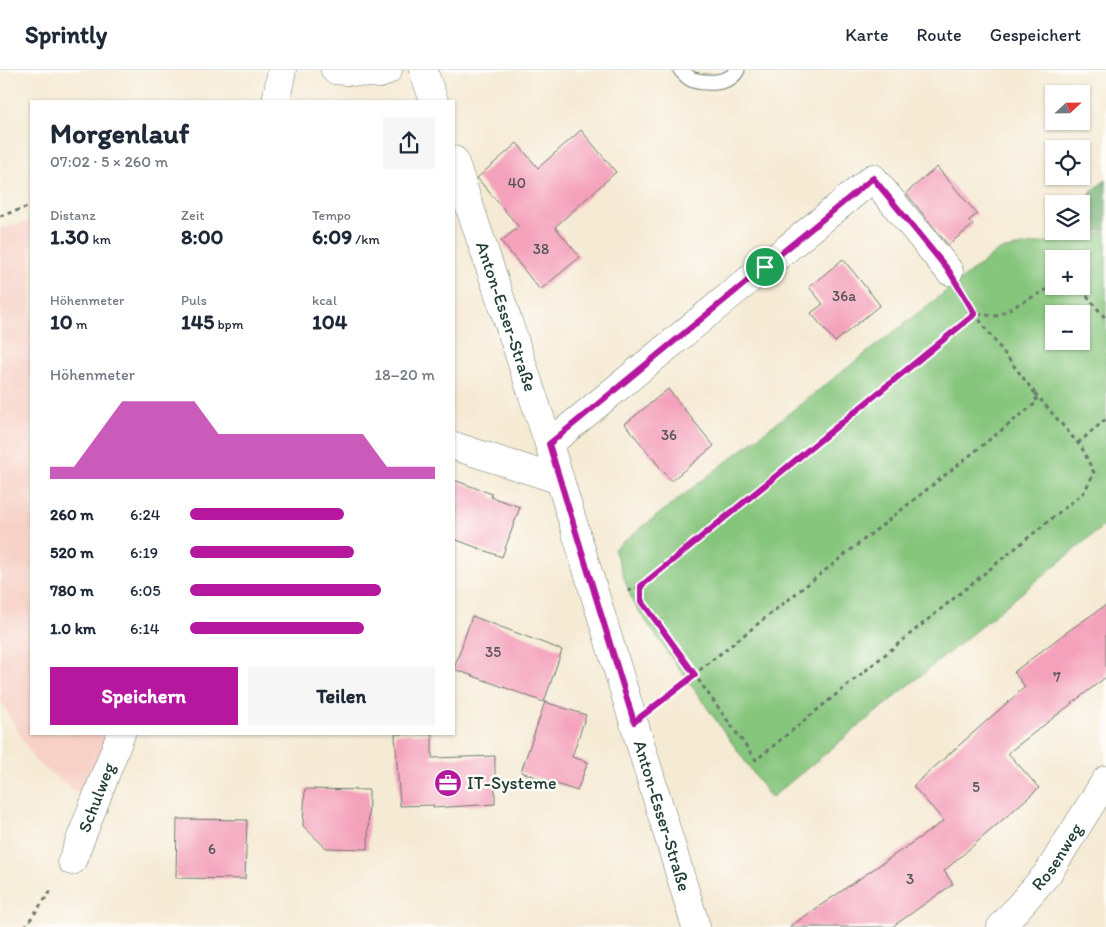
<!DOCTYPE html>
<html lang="de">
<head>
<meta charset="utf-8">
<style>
  :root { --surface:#fff; --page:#f6f6f7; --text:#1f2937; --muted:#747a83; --line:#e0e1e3; --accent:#b5179e }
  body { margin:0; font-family:Itim,sans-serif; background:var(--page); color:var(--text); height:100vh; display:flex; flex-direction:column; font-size:19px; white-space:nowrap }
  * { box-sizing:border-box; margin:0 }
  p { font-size:16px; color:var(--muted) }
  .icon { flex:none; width:28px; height:28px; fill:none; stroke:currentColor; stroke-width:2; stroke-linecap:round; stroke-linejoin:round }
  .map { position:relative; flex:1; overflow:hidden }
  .panel { position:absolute; left:30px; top:30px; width:425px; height:635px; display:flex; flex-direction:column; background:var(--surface); border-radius:0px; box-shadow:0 1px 4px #0004 }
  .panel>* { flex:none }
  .needle { width:32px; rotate:68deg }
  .controls { position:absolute; left:1045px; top:15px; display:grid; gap:10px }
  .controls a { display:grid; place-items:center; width:45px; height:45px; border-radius:0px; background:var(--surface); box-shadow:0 1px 4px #0004; font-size:25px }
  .pin { position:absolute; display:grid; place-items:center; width:42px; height:42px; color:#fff; margin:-21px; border:2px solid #fff; border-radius:50%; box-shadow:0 1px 5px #0007 }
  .round { display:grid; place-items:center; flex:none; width:52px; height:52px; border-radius:0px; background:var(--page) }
  .headline { display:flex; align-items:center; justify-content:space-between; height:85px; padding:0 20px }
  h1 { font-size:28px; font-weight:800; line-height:38px }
  .metrics { display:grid; grid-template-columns:repeat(3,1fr); gap:8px; height:85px; padding:5px 20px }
  .metrics div { display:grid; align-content:center }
  .metrics b { font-size:21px; font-weight:800 }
  .metrics small { font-size:14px; font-weight:400 }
  .metrics p { font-size:14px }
  .chart { height:140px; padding:10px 20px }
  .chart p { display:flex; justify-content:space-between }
  .chart svg { width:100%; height:90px; margin-top:5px; fill:var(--accent); opacity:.7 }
  .action { display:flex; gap:10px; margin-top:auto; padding:10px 20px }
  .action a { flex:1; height:58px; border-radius:0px; background:var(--accent); color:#fff; font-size:20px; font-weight:800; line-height:58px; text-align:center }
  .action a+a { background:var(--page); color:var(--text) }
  ul { padding:0 20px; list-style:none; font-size:16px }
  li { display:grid; grid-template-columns:80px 60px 1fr; align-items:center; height:38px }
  li i { height:12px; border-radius:6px; background:var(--accent) }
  header { display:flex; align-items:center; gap:30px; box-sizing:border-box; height:70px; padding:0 25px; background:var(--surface); border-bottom:1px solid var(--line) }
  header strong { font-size:24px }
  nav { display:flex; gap:28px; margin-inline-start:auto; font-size:18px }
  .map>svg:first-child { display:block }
  .built { fill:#f7d1c7 }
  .green { fill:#85c57c; stroke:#528158; fill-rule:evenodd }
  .forest { fill:#6caa6c; stroke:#467450 }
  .building { fill:#f4a1bc }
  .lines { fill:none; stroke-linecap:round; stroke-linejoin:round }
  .lane-casing { stroke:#6a7a6c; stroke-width:17 }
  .street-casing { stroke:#6a7a6c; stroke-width:29 }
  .path { stroke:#6a7a6c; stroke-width:3; stroke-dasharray:4 4; stroke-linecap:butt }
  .lane { stroke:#fff; stroke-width:15 }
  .street { stroke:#fff; stroke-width:28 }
  .route-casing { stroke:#fff; stroke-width:10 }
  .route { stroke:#b5179e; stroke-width:6 }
  .labels { text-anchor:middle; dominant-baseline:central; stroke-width:5; stroke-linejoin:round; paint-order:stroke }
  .number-label { font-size:15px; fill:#545656 }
  .street-label { font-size:18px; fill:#1f3d34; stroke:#fdfcf7 }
  .poi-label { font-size:18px; fill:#1f3d34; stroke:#fdfcf7; text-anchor:start }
</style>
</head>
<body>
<header>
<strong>Sprintly</strong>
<nav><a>Karte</a><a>Route</a><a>Gespeichert</a></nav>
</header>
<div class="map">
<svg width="1106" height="857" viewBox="0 0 1106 857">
  <rect width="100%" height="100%" fill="#fdfcf7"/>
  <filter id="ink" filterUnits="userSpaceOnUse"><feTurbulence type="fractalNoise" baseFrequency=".02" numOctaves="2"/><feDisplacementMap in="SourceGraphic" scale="10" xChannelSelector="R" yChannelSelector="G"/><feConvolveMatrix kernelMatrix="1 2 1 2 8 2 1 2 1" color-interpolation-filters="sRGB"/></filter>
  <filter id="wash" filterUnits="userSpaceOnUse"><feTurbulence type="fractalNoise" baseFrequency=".0096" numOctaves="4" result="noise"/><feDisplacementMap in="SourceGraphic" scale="20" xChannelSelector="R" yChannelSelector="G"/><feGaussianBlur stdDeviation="1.12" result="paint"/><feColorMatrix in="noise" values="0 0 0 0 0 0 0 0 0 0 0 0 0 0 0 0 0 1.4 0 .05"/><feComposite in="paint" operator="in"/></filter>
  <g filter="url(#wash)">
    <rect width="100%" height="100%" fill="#f5ead4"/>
    <polygon class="built" points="31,150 31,664 109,664 86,729 35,691 0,629 0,159"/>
    <path class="green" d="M1106 162V454L771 728 633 533 614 479 999 180ZM1054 189H1081V216H1054ZM1054 244H1081V271H1054Z"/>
    <polygon class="forest" points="1106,110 1106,160 1081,163 1091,121"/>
    <g id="blocks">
      <g class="building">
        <polygon points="581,60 616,102 555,157 580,187 540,220 501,171 519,157 477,108 517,73 538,98"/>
        <polygon points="937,97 977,144 968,151 973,155 948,175 906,123"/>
        <polygon points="843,189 880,235 835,272 811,243 823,234 809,217"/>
        <polygon points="668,319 714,376 671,411 625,354"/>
        <polygon points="454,410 492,424 491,427 520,437 502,487 454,469"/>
        <polygon points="1106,535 1106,607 1008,683 1039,718 944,801 953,814 892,857 789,857 944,751 913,716 1025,617 1014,602 1064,564"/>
        <polygon points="472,546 562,580 544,632 454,599"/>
        <polygon points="545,632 586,645 572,687 588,692 577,721 521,702"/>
        <polygon points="395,664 432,664 432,688 495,686 495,734 433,738 434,735 400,736"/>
        <polygon points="305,719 369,720 368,779 326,778 303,756"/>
        <polygon points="177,749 247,750 245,809 176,808"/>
      </g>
    </g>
  </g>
  <g filter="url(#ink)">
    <use href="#blocks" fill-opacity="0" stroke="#6a7a6c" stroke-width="1"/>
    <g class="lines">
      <g class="lane-casing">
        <path id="lane" d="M681 0C684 3 689 9 693 10 707 14 730 14 737 0"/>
      </g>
      <g class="street-casing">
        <g id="street">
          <polyline points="335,0 380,4 388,0"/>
          <polyline points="423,0 434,31"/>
          <polyline points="276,31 282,0"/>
          <path id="s1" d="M454 90 549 374 696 857"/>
          <polyline points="549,374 873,108 949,201"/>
          <polyline points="454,376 560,410"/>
          <path id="s2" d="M72 791 121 664"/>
          <path id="s3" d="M1001 857 1048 803 1106 710"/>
        </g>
      </g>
      <g class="path">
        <polyline points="0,146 31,136"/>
        <polyline points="1074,216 1088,227 1106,249"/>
        <polyline points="1078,373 1106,349"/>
        <polyline points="641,516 641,530 756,690 1084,422 1094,403 1082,378 1034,322"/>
        <polyline points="628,521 641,516 975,244 996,246 1046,220 1058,216"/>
        <polyline points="662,630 1037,332 1034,322 985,258 966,229"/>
        <polyline points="25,857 52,819"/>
      </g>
      <use href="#lane" class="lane"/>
      <use href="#street" class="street"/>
    </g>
  </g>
  <g class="lines" filter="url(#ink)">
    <g class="route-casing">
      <polygon id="route" points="873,108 949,201 975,244 641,516 641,530 695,605 634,652 549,374"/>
    </g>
    <use href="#route" class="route"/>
  </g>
  <defs>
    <g id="office-disc" transform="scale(1.4375)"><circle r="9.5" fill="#b5179e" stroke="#fdfcf7"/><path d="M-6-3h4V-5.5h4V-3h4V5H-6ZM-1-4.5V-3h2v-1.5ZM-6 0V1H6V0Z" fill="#fff"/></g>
  </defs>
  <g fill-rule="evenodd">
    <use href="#office-disc" x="448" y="713"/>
  </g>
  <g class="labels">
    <g class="number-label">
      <text x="517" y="113">40</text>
      <text x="541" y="179">38</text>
      <text x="844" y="226">36a</text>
      <text x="669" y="365">36</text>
      <text x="493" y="582">35</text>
      <text x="1057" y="607">7</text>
      <text x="976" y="717">5</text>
      <text x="212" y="779">6</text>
      <text x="910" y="809">3</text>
    </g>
    <g class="street-label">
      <text stroke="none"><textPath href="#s1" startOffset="165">Anton-Esser-Straße</textPath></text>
      <text stroke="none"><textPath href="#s2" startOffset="68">Schulweg</textPath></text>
      <text stroke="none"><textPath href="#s1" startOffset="688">Anton-Esser-Straße</textPath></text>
      <text stroke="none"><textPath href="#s3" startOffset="90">Rosenweg</textPath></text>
    </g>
    <g class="poi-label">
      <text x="467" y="713">IT-Systeme</text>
    </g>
  </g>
</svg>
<div class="controls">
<a><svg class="needle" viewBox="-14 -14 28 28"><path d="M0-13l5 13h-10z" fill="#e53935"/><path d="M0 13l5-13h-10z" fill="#747a83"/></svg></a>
<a><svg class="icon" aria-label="locate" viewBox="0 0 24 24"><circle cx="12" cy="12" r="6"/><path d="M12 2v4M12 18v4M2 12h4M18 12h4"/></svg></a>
<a><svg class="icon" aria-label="layers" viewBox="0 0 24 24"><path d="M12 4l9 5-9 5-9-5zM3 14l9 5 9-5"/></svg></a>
<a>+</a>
<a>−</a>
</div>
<div class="pin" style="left:765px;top:197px;background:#1e9e55"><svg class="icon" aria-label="arrive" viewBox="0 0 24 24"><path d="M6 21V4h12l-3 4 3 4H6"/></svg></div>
<section class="panel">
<div class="headline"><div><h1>Morgenlauf</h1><p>07:02 · 5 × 260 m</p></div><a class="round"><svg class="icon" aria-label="share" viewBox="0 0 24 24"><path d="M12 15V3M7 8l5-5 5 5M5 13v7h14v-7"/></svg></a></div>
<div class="metrics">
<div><p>Distanz</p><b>1.30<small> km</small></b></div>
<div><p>Zeit</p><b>8:00</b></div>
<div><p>Tempo</p><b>6:09<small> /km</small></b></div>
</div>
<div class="metrics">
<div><p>Höhenmeter</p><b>10<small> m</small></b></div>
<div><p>Puls</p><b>145<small> bpm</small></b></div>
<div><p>kcal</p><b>104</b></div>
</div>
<div class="chart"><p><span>Höhenmeter</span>18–20 m</p>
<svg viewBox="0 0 160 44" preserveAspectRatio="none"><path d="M0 44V38L10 38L20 22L30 6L40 6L50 6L60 6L70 22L80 22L90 22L100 22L110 22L120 22L130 22L140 38L150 38L160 38V44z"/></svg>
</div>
<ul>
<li><b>260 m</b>6:24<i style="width:63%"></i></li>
<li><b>520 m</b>6:19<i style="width:67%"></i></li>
<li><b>780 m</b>6:05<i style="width:78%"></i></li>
<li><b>1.0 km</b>6:14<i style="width:71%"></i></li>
</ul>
<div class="action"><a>Speichern</a><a>Teilen</a></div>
</section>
</div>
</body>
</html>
